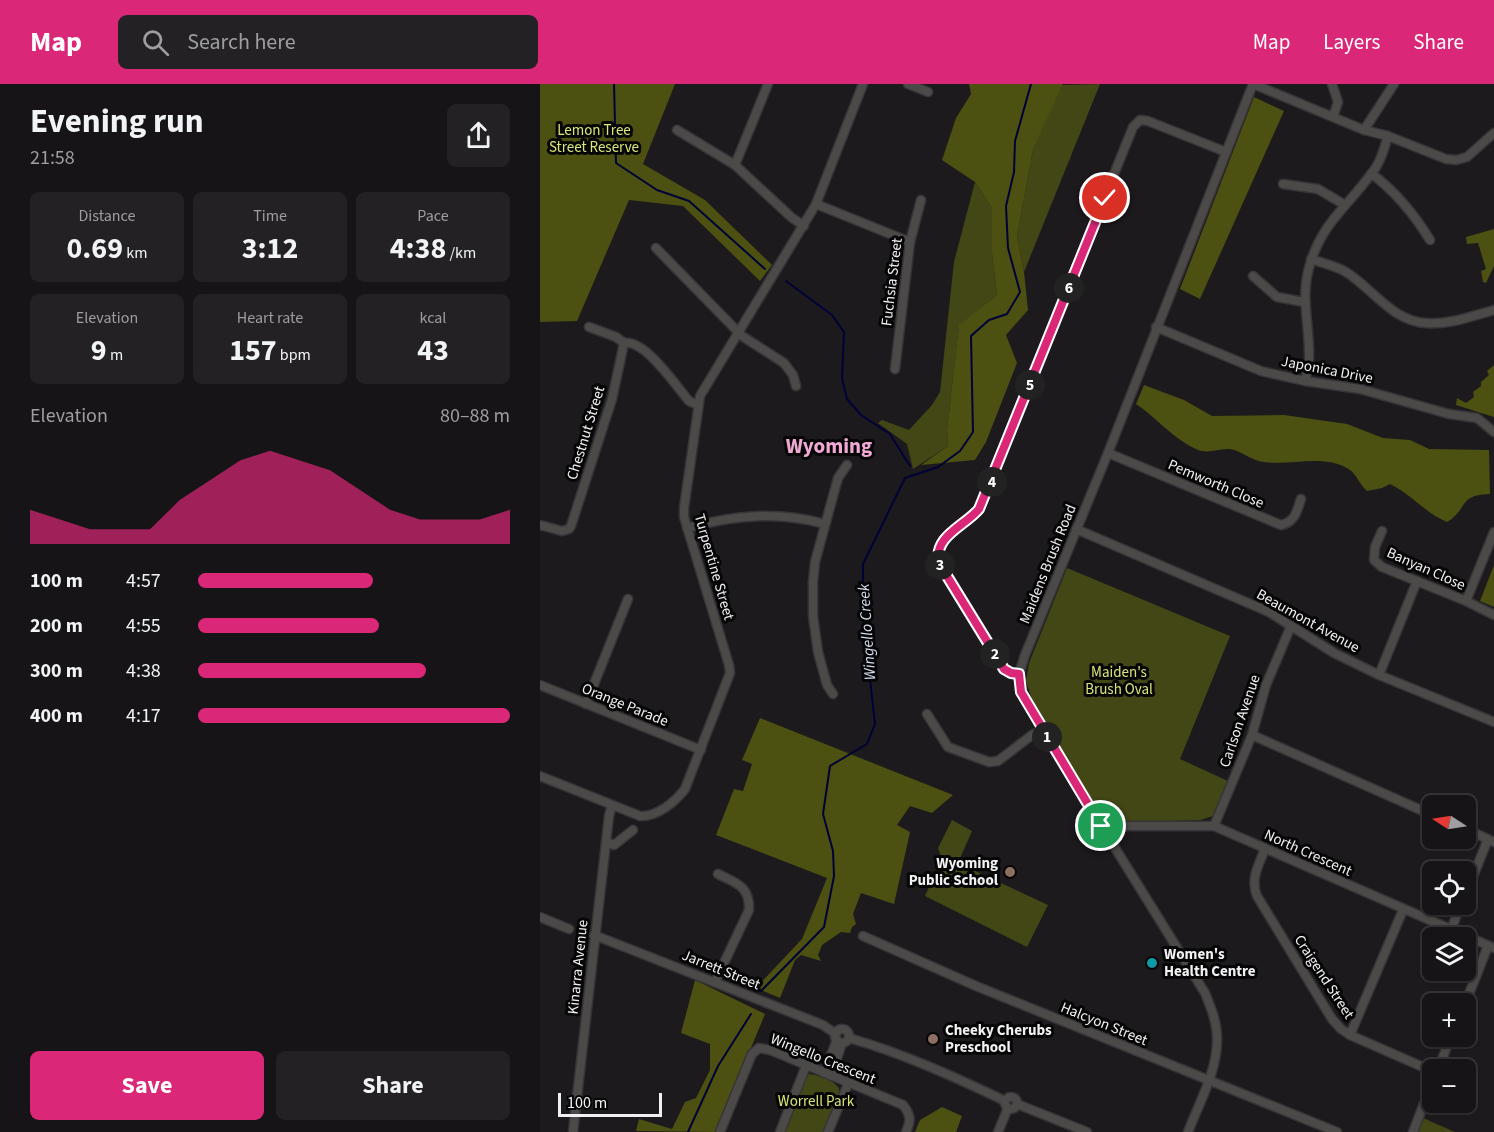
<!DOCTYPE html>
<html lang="en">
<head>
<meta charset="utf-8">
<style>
  :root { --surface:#161416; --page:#232123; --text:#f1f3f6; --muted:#9e9ea1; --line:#353335; --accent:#db2777 }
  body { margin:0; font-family:"Source Sans 3",sans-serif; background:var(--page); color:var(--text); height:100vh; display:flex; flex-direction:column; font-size:22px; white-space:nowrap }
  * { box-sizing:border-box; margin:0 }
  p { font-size:20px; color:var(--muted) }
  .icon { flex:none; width:33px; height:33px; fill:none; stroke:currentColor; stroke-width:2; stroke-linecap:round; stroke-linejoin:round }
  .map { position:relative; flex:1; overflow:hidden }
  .sheet { display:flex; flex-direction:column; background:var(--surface); width:540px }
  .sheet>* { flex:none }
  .needle { width:39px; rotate:282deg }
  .controls { position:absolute; left:882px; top:711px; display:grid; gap:12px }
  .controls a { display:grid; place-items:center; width:54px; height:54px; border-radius:9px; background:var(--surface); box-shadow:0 2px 4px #0004,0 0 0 2px var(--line); font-size:30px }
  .scale { position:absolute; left:18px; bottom:15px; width:104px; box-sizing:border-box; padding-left:6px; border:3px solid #f1f0f2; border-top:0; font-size:16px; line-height:21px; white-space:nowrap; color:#f1f0f2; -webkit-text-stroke:4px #070607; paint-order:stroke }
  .pin { position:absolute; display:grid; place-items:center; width:51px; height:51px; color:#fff; margin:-26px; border:3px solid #fff; border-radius:50%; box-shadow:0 2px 6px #0007 }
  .km { position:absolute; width:30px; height:30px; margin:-15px; border-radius:50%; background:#222; color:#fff; font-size:16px; line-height:30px; text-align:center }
  .round { display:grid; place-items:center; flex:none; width:63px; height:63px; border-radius:9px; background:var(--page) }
  .summary { display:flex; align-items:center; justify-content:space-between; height:102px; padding:0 30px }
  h1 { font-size:33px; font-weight:700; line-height:45px }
  .figures { display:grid; grid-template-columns:repeat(3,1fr); gap:9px; height:102px; padding:6px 30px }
  .figures div { display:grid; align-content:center; border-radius:9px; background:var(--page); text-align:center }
  .figures b { font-size:30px; font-weight:700 }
  .figures small { font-size:16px; font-weight:400 }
  .figures p { font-size:16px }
  .chart { height:168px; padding:12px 30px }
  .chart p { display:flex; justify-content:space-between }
  .chart svg { width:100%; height:108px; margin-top:6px; fill:var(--accent); opacity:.7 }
  .primary-button { display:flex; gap:12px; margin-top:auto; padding:12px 30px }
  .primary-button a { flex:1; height:69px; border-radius:9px; background:var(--accent); color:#fff; font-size:24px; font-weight:700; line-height:69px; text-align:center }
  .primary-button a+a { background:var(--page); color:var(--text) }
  ul { padding:0 30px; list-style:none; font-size:20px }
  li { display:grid; grid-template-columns:96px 72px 1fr; align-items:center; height:45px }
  li i { height:15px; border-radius:8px; background:var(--accent) }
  header { display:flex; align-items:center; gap:36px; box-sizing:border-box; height:84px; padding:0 30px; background:var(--accent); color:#fff }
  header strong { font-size:28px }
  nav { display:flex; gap:33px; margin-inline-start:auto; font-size:21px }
  .search { width:420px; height:54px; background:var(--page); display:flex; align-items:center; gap:15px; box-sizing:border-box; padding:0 21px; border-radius:9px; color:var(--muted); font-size:22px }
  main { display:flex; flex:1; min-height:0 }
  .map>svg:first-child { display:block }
  .green { fill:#434716 }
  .forest { fill:#4c5011 }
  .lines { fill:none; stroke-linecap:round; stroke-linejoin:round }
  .stream { stroke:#000237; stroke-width:2 }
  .minor-casing { stroke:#363437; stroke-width:11 }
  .minor { stroke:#4c4a49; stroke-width:8 }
  .route-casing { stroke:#fff; stroke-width:12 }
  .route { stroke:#db2777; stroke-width:8 }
  .education-dot { fill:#8d6e63; stroke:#070607; stroke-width:2 }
  .culture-dot { fill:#0f9aa8; stroke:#070607; stroke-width:2 }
  .labels { text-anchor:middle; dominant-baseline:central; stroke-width:6; stroke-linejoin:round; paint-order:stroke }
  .park-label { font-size:15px; fill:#dae477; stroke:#070607 }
  .street-label { font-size:15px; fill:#f1f0f2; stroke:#070607 }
  .poi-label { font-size:15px; font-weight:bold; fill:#f1f0f2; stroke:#070607; text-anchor:start }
  .water-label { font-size:16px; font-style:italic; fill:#d2ddef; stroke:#070607 }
  .district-label { font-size:21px; font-weight:bold; fill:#f0a9d5; stroke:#070607 }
</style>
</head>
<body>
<header>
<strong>Map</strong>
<div class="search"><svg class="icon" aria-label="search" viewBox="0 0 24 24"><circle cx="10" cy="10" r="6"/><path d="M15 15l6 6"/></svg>Search here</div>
<nav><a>Map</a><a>Layers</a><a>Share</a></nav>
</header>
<main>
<section class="sheet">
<div class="summary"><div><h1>Evening run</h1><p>21:58</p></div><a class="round"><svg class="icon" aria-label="share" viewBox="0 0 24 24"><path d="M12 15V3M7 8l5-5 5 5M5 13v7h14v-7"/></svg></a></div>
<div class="figures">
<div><p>Distance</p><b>0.69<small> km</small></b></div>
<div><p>Time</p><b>3:12</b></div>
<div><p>Pace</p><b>4:38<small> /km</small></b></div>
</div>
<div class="figures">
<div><p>Elevation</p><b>9<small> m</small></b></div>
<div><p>Heart rate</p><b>157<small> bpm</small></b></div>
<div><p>kcal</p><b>43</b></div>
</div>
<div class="chart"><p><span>Elevation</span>80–88 m</p>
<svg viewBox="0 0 160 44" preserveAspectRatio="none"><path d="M0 44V30L10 34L20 38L30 38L40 38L50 26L60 18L70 10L80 6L90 10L100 14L110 22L120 30L130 34L140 34L150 34L160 30V44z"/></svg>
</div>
<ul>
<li><b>100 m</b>4:57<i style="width:56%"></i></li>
<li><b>200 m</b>4:55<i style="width:58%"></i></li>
<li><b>300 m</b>4:38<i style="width:73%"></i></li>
<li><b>400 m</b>4:17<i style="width:100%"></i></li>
</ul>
<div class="primary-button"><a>Save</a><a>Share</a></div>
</section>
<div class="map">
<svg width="954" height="1048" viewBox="0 0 954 1048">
  <rect width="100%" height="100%" fill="#1d1a1e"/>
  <g class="green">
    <polygon points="560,0 484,188 477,152 493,66 522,1"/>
    <polygon points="435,98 452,124 452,169 457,211 419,242 407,346 408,362 373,385 367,360 338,339 342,336 369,346 392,321 400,308 414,178"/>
    <polygon points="527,484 690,552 640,675 688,697 673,732 661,736 574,739 560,733 491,613 486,597 489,579"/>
    <polygon points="412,736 432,747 418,779 508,821 487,863 385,812 397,786 405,783 398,764"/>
    <path d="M269 990C279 991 293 996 299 1004V1010L283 1048H243L264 996Z"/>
    <polygon points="883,1034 915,1048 878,1048"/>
  </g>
  <g class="forest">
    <polygon points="0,0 135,0 103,80 165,116 232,181 220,197 143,122 89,116 37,237 0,238"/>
    <polygon points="429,0 523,0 493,66 477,152 484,188 488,226 466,251 477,279 446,358 435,376 381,381 408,362 407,346 419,241 457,211 452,169 452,124 435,98 402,76 416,34 431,10"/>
    <polygon points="714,13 744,27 660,215 640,205"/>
    <polygon points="954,145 954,182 946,199 943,198 941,187 946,185 938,159 927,160 926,153"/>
    <polygon points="954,281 954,333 916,321 917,314 926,319 934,313 933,308 941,302 941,298 949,291 947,287"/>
    <path d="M604 301 644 316 672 332 744 331 807 340 843 354 870 356 889 365 949 366 950 410C917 411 929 425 907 438 885 429 871 410 850 400L842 404 827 407C820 401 816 390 810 386 785 369 752 382 724 378 712 377 702 367 690 365 679 364 669 370 658 366 633 355 618 335 596 320Z"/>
    <polygon points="954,481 954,523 940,517"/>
    <polygon points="220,634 413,711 392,729 370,722 357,741 370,748 354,820 321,809 313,830 316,840 312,843 310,849 301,848 282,861 278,871 281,877 261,871 255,876 240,914 216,904 262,855 287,794 176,751 194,705 203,707 212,680 202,676"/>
    <polygon points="155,896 225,930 176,1048 96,1047 99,1035 132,1045 145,1018 156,1014 170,986 170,960 141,949"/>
    <polygon points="402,1023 422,1032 416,1048 375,1048 380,1036"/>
  </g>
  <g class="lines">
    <g class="stream">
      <polyline points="74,0 76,79 117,106 149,117 225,185"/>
      <polyline points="246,197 292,231 304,248 302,294 307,315 321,331 350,350 370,382"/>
      <polyline points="221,907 284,843 294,792 293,767 283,730 290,682 327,660 335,640 323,532 323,480 365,394 398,383 420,367 433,348 431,252 449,236 467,230 480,208 468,164 466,122 474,88 475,57 491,0"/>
      <polyline points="148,1048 178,982 211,930"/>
    </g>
    <g class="minor-casing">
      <g id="minor">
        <polyline points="368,0 388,8"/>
        <polyline points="713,0 824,46 848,52 906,75 916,76 927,73 954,49"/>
        <polyline points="792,0 798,18 793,33"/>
        <polyline points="137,46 195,81 251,133 264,142"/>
        <polyline points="824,46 854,0"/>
        <polyline points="195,81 228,0"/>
        <path d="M832 90C856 108 874 130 890 156"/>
        <polyline points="743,100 778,105 805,121"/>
        <polyline points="276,120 370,158"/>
        <polyline points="116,164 202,252 244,279 253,291 256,302"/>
        <path d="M771 175C782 179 796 182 806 188 833 205 852 237 886 239 909 241 932 232 954 226"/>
        <polyline points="713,192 737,213 764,218"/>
        <path d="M49 243 76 253 84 259C105 255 136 302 149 317L158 321"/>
        <polyline points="616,243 721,287 765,297 820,305 909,330 937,334 954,348"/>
        <polyline points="355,285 370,158 381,116"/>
        <path d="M765 297C767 289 769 281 769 274 770 239 759 212 771 177 784 137 808 122 831 90 840 80 844 65 848 52"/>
        <path d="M568 369 741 441C755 438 757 427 761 415"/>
        <polyline points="0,441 22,447 29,445 31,442 72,315 84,259"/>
        <path d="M147 444C194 431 238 427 285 440"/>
        <polyline points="536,445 729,528 794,569 839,591 954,638"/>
        <polyline points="842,447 835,463 834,476 842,483 926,517 954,531"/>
        <polyline points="926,517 954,448"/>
        <path d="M479 590 471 589 464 585 399 479C393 452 425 443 439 425L593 43 600 36 608 37 686 68"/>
        <polyline points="839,591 877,497"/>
        <polyline points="0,601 161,666"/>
        <polyline points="293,610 287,601 278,568 273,532 273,498 275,478 298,394 307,381"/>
        <polyline points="46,620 88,515"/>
        <polyline points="387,630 408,663 449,678 458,677 492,651 503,646"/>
        <polyline points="712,651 892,731"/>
        <path d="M0 692 100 732C117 733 135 718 145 705L190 589 189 581 144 433V424L160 312 276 120 323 0"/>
        <polyline points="561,742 674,742 954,864"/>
        <polyline points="674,742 712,651 726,601 751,542"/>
        <polyline points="926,745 954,758"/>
        <polyline points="66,758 74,761 93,746"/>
        <path d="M725 765C719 780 710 795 717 812L792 935 801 945 810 951 892 987"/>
        <polyline points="926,810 948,755"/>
        <polyline points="0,833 29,845"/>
        <polyline points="911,846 921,820"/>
        <polyline points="54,851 283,941 296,950"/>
        <polyline points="323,852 436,902 797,1048"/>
        <path d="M175 898 209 826C210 802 196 799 178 790"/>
        <polyline points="925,920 948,862"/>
        <circle cx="302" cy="952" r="7"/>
        <polyline points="810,951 863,826"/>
        <path d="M309 954C362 969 415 993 465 1017"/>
        <polyline points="898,986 911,952"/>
        <polyline points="284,989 297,956"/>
        <polyline points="291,992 302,959"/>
        <circle cx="471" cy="1019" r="6"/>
        <polyline points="477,1020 547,1048"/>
        <polyline points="33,1048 69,732 72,721"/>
        <path d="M180 1048 212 970 219 964 230 966 363 1021C371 1031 371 1037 366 1048"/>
        <polyline points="240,1048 266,982"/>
        <polyline points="288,1048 308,1000"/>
        <polyline points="458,1048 468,1024"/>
        <path d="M648 1048C659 1019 678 986 677 954 677 938 671 924 665 909L518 672 481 608 479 590 485 571 568 369 713 0"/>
        <polyline points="873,1048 892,999"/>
      </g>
    </g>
    <use href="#minor" class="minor"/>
  </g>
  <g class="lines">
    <g class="route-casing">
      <path id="route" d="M561 742 481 608 479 590 471 589 464 585 399 479C393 452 425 442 439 425L565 114"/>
    </g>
    <use href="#route" class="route"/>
  </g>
  <g class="education-dot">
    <circle cx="470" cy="788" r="6"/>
    <circle cx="393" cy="955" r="6"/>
  </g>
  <circle class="culture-dot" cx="612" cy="879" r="6"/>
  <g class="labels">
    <g class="park-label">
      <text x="54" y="46">Lemon Tree<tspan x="54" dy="17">Street Reserve</tspan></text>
      <text x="579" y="588">Maiden's<tspan x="579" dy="17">Brush Oval</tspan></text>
      <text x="276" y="1017">Worrell Park</text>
    </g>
    <g class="street-label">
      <text transform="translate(352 198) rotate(-83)">Fuchsia Street</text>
      <text transform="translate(787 286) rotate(11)">Japonica Drive</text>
      <text transform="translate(46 349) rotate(-73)">Chestnut Street</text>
      <text transform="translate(676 400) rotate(23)">Pemworth Close</text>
      <text transform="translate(508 480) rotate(-68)">Maidens Brush Road</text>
      <text transform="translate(174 483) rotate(74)">Turpentine Street</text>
      <text transform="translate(886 485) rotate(24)">Banyan Close</text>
      <text transform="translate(768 537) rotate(29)">Beaumont Avenue</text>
      <text transform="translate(85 621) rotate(22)">Orange Parade</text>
      <text transform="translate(700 637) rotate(-71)">Carlson Avenue</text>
      <text transform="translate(768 769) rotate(24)">North Crescent</text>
      <text transform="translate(38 883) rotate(-84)">Kinarra Avenue</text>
      <text transform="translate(181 886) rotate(22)">Jarrett Street</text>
      <text transform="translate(784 893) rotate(57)">Craigend Street</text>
      <text transform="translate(564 940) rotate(22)">Halcyon Street</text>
      <text transform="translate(283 975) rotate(22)">Wingello Crescent</text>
    </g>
    <g class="poi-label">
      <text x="458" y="779" text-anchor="end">Wyoming<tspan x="458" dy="17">Public School</tspan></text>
      <text x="624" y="870">Women's<tspan x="624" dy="17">Health Centre</tspan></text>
      <text x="405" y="946">Cheeky Cherubs<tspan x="405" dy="17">Preschool</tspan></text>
    </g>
    <g class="water-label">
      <text transform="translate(327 548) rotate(-94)">Wingello Creek</text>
    </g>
    <g class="district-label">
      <text x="289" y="362">Wyoming</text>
    </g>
  </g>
</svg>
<div class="controls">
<a><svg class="needle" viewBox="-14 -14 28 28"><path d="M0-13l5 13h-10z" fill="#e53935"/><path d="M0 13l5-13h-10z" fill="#9e9ea1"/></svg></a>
<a><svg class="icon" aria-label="locate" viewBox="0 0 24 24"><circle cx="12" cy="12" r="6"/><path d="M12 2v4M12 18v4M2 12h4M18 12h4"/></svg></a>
<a><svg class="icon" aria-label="layers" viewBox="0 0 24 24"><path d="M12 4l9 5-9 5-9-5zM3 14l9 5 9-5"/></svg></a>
<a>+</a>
<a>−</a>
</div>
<div class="scale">100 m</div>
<div class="pin" style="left:561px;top:742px;background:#1e9e55"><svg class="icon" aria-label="arrive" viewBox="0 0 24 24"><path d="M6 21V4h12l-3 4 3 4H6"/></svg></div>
<div class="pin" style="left:565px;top:114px;background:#d93025"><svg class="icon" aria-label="check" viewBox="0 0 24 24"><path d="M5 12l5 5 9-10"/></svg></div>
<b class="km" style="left:507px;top:653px">1</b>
<b class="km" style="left:455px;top:570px">2</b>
<b class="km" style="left:400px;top:481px">3</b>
<b class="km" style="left:452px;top:398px">4</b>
<b class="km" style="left:490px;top:301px">5</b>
<b class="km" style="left:529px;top:204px">6</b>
</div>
</main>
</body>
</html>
